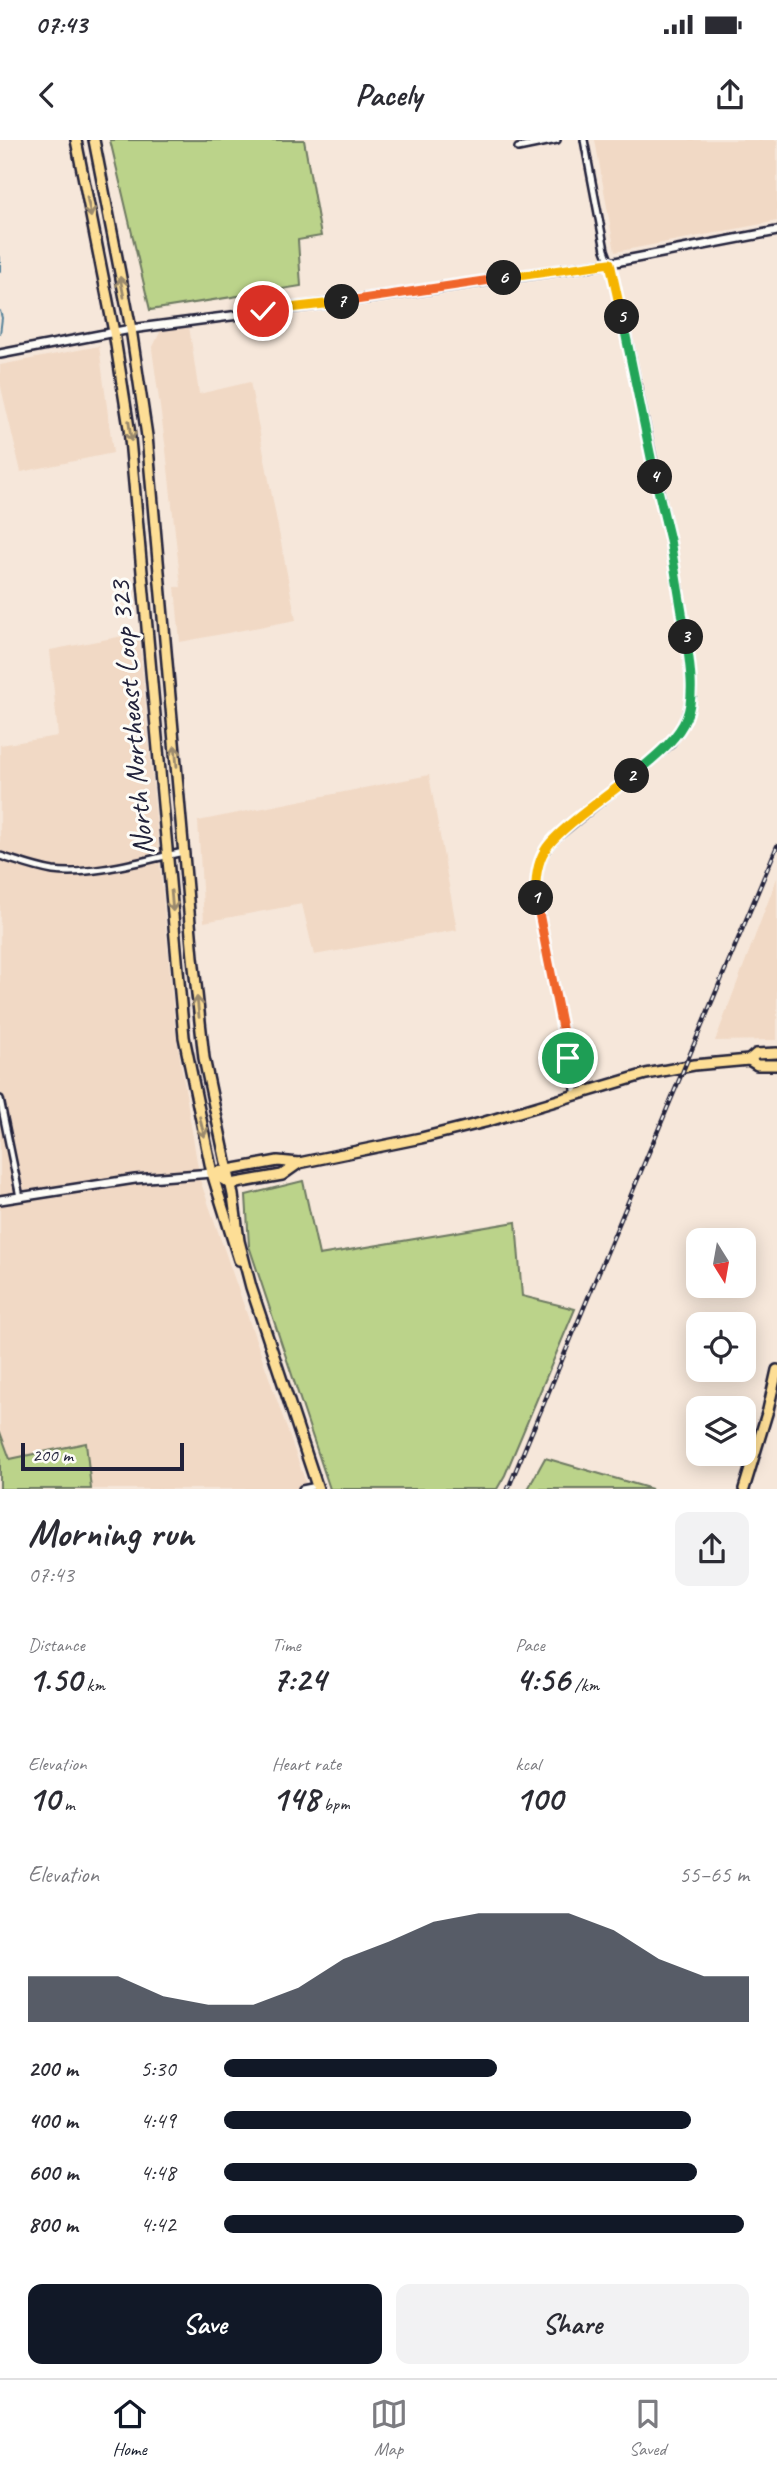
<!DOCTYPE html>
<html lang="en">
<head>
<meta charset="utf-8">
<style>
  :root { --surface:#fff; --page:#f2f2f3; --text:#2b2b33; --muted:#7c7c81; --line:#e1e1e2; --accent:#111827 }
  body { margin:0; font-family:Caveat,sans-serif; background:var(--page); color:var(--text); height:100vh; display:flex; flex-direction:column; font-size:26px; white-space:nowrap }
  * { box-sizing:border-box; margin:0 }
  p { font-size:23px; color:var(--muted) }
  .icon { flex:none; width:38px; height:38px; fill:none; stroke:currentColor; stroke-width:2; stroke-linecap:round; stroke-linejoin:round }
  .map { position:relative; height:1349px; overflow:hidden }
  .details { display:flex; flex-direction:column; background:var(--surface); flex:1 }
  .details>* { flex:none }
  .needle { width:46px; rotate:169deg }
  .fabs { position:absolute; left:686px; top:1088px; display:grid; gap:14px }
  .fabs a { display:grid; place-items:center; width:70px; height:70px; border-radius:14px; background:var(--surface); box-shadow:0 4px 18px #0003; font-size:35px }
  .scale { position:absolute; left:21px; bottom:18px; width:163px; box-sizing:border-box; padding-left:7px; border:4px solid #22223b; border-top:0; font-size:19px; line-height:24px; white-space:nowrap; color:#22223b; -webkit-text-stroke:5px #fdfcf7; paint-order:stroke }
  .pin { position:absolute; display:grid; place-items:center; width:60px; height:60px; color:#fff; margin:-30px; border:4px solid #fff; border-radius:50%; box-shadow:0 2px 7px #0007 }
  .km { position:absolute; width:35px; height:35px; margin:-18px; border-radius:50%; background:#222; color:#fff; font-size:19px; line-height:35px; text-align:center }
  .round { display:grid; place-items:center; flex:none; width:74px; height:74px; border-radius:14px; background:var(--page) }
  .headline { display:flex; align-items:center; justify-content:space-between; height:119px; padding:0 28px }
  h1 { font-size:38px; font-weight:700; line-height:52px }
  .metrics { display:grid; grid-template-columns:repeat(3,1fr); gap:10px; height:119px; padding:7px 28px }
  .metrics div { display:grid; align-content:center }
  .metrics b { font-size:35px; font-weight:700 }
  .metrics small { font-size:19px; font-weight:400 }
  .metrics p { font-size:19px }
  .chart { height:196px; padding:14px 28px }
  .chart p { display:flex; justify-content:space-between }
  .chart svg { width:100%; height:126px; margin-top:7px; fill:var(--accent); opacity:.7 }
  .action { display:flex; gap:14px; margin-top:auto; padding:14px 28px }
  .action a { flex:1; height:80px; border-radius:14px; background:var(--accent); color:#fff; font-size:28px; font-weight:700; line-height:80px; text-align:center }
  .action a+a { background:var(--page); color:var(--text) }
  ul { padding:0 28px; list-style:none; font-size:23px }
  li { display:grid; grid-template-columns:112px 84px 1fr; align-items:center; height:52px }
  li i { height:18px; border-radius:9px; background:var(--accent) }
  .status { display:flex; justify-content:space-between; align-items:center; height:49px; padding:0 35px; background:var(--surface); direction:ltr }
  .status svg { height:19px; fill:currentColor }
  header { display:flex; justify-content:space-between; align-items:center; height:91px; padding:0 28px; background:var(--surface); font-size:32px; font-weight:700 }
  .dock { display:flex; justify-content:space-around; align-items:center; height:98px; border-top:2px solid var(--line); background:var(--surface); font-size:19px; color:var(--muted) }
  .dock a { display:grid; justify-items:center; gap:4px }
  .dock .active { color:var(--accent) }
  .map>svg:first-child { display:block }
  .built { fill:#f1d9c5 }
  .green { fill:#bbd38a; stroke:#6e7a62; stroke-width:2 }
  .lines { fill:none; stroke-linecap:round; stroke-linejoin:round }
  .stream { stroke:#57839a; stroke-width:2 }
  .street-casing { stroke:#22223b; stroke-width:10 }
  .secondary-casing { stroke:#22223b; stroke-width:12 }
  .highway-casing { stroke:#22223b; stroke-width:14 }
  .street { stroke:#fdfcf7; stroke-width:5 }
  .secondary { stroke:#fdfcf7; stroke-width:7 }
  .highway { stroke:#fdde96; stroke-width:9 }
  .rail-casing { stroke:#22223b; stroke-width:4.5 }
  .rail { stroke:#fdfcf7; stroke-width:2; stroke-dasharray:5; stroke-linecap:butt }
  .oneway { stroke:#9a896d }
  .split-1-casing { stroke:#fff; stroke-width:14 }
  .split-2-casing { stroke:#fff; stroke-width:14 }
  .split-3-casing { stroke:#fff; stroke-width:14 }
  .split-4-casing { stroke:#fff; stroke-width:14 }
  .split-5-casing { stroke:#fff; stroke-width:14 }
  .split-6-casing { stroke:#fff; stroke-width:14 }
  .split-7-casing { stroke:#fff; stroke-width:14 }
  .split-8-casing { stroke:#fff; stroke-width:14 }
  .split-1 { stroke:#f0652b; stroke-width:9 }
  .split-2 { stroke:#f5b400; stroke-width:9 }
  .split-3 { stroke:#22a559; stroke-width:9 }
  .split-4 { stroke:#22a559; stroke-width:9 }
  .split-5 { stroke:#22a559; stroke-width:9 }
  .split-6 { stroke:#f5b400; stroke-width:9 }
  .split-7 { stroke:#f0652b; stroke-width:9 }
  .split-8 { stroke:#f5b400; stroke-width:9 }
  .labels { text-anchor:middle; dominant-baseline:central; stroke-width:6; stroke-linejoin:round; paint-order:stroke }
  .street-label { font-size:30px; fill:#22223b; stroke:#fdfcf7 }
</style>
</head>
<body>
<div class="status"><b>07:43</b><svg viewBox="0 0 49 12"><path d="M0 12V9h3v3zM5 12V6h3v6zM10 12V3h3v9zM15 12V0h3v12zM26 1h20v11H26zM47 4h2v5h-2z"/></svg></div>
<header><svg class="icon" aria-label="back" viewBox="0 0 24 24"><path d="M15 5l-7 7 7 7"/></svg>Pacely<svg class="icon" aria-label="share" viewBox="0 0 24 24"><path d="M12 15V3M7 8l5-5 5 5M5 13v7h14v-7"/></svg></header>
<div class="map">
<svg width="777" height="1349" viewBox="0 0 777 1349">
  <rect width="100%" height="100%" fill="#f6e7da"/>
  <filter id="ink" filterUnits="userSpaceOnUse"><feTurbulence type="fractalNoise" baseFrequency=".0143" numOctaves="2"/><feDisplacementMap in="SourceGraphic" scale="14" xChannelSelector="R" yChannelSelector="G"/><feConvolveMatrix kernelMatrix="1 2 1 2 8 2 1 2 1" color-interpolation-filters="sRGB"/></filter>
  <g filter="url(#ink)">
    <g class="built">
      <polygon points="595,0 777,0 777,81 615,112"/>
      <polygon points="189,186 199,254 250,242 296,480 180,502 175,447 181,447 166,310 152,209 161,190"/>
      <polygon points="99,206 113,313 21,332 0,243 0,225"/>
      <polygon points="139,493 175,887 200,1040 308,1349 91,1349 85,1303 10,1319 0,1292 0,605 58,596 50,510"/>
      <polygon points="429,635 457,790 314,815 302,764 204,782 198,681"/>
      <polygon points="777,738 777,900 715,901"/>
    </g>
    <g class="green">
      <polygon points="110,0 304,0 321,96 298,100 301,146 150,170"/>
      <polygon points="303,1041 319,1115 516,1082 522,1156 575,1169 505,1335 497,1349 330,1349 249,1106 246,1055"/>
      <polygon points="0,1292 10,1319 86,1303 91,1349 0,1349"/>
      <polygon points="545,1318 652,1349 528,1349"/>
    </g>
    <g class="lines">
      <g class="stream">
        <polyline points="0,117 0,131"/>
        <polyline points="0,171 2,178 0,194"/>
      </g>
      <g class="street-casing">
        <g id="street">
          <polyline points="518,8 557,0"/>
          <path d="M0 716C17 721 35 728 53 731 93 736 144 720 184 712"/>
          <path d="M576 955 537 762C535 738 537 716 555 699L670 605 683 585 692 556 687 502 670 400 627 197 610 123 605 110 584 0"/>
          <polyline points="0,959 20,1057"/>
          <polyline points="302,1349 317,1346"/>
        </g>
      </g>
      <g class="secondary-casing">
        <g id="secondary">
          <polyline points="0,214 131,189 371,158 610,123 777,91"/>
          <polyline points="0,1060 135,1039 212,1033"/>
        </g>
      </g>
      <g class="highway-casing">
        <g id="highway">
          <polyline points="76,0 114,192 129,288 184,897 212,1033 239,1120"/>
          <polyline points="94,0 131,189 147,296 193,817 204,918 233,1055 239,1101 251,1147 318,1349"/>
          <polyline points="749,920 757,925 777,925"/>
          <polyline points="212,1033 278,1021 299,1023 421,998 485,982 646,934 694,925 749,920 756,914 777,913"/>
          <polyline points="212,1033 231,1044 282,1035 299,1023"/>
          <polyline points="744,1349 768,1270 777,1230"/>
        </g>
      </g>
      <use href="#street" class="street"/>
      <use href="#secondary" class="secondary"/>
      <use href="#highway" class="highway"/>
      <g class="rail-casing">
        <polyline id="rail" points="508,1349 777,706"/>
      </g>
      <use href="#rail" class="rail"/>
    </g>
    <defs><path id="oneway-shaft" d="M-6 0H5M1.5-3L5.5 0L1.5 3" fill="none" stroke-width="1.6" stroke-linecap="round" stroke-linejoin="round" transform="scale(1.75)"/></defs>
    <g class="oneway">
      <use href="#oneway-shaft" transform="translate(89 67) rotate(79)"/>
      <use href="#oneway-shaft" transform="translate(122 147) rotate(-101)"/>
      <use href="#oneway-shaft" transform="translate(130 291) rotate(83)"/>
      <use href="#oneway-shaft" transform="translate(176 616) rotate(-95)"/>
      <use href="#oneway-shaft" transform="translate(172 761) rotate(85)"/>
      <use href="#oneway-shaft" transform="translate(198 867) rotate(-96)"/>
      <use href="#oneway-shaft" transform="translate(202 987) rotate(77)"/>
    </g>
  </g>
  <g class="lines" filter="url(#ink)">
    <g class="split-1-casing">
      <polyline id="split-1" points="536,758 568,918"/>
    </g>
    <g class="split-2-casing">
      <path id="split-2" d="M536 758C535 741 536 725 545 710 557 690 611 653 632 636"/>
    </g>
    <g class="split-3-casing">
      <path id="split-3" d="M632 636C693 586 698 576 686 497"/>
    </g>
    <g class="split-4-casing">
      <polyline id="split-4" points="655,337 670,400 686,497"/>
    </g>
    <g class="split-5-casing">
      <polyline id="split-5" points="622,177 655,337"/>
    </g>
    <g class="split-6-casing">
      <polyline id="split-6" points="504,138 610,123 622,177"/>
    </g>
    <g class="split-7-casing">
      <polyline id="split-7" points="342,162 504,138"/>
    </g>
    <g class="split-8-casing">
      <polyline id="split-8" points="263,171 342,162"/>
    </g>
    <use href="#split-1" class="split-1"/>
    <use href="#split-2" class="split-2"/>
    <use href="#split-3" class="split-3"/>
    <use href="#split-4" class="split-4"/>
    <use href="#split-5" class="split-5"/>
    <use href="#split-6" class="split-6"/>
    <use href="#split-7" class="split-7"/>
    <use href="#split-8" class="split-8"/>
  </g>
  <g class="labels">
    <g class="street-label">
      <text transform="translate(131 578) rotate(-95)">North Northeast Loop 323</text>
    </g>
  </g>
</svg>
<div class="fabs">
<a><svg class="needle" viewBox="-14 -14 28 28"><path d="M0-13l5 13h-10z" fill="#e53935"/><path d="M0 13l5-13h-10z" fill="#7c7c81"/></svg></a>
<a><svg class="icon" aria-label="locate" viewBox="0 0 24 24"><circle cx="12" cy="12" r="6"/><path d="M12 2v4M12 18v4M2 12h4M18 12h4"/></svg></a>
<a><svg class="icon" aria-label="layers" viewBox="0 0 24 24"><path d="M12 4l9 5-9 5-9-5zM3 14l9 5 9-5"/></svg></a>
</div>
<div class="scale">200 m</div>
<div class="pin" style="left:568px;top:918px;background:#1e9e55"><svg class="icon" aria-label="arrive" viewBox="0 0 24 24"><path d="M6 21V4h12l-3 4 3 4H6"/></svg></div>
<div class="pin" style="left:263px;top:171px;background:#d93025"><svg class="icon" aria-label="check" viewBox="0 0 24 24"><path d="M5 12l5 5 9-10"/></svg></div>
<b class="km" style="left:536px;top:758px">1</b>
<b class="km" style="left:632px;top:636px">2</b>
<b class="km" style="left:686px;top:497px">3</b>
<b class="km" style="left:655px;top:337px">4</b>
<b class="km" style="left:622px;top:177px">5</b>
<b class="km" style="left:504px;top:138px">6</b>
<b class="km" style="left:342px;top:162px">7</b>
</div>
<section class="details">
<div class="headline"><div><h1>Morning run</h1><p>07:43</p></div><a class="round"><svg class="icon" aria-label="share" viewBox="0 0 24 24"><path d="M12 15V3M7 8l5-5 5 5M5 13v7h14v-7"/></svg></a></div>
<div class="metrics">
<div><p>Distance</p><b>1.50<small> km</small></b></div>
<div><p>Time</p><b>7:24</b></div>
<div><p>Pace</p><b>4:56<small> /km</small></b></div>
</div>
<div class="metrics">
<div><p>Elevation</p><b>10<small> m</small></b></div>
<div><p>Heart rate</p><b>148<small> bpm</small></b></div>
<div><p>kcal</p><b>100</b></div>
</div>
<div class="chart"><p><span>Elevation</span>55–65 m</p>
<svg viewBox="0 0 160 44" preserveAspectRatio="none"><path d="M0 44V28L10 28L20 28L30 35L40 38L50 38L60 32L70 22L80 16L90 9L100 6L110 6L120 6L130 12L140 22L150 28L160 28V44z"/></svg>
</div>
<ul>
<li><b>200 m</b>5:30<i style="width:52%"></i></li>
<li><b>400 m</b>4:49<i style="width:89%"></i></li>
<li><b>600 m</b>4:48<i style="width:90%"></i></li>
<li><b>800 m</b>4:42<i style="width:99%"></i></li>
</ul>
<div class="action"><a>Save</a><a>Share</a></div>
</section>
<nav class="dock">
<a class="active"><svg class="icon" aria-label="home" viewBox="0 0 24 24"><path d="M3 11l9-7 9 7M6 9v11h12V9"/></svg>Home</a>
<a><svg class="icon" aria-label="map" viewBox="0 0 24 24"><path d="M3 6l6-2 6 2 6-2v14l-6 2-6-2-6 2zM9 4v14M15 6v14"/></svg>Map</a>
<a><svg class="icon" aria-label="saved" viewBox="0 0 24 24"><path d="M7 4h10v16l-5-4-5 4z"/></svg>Saved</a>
</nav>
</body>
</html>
